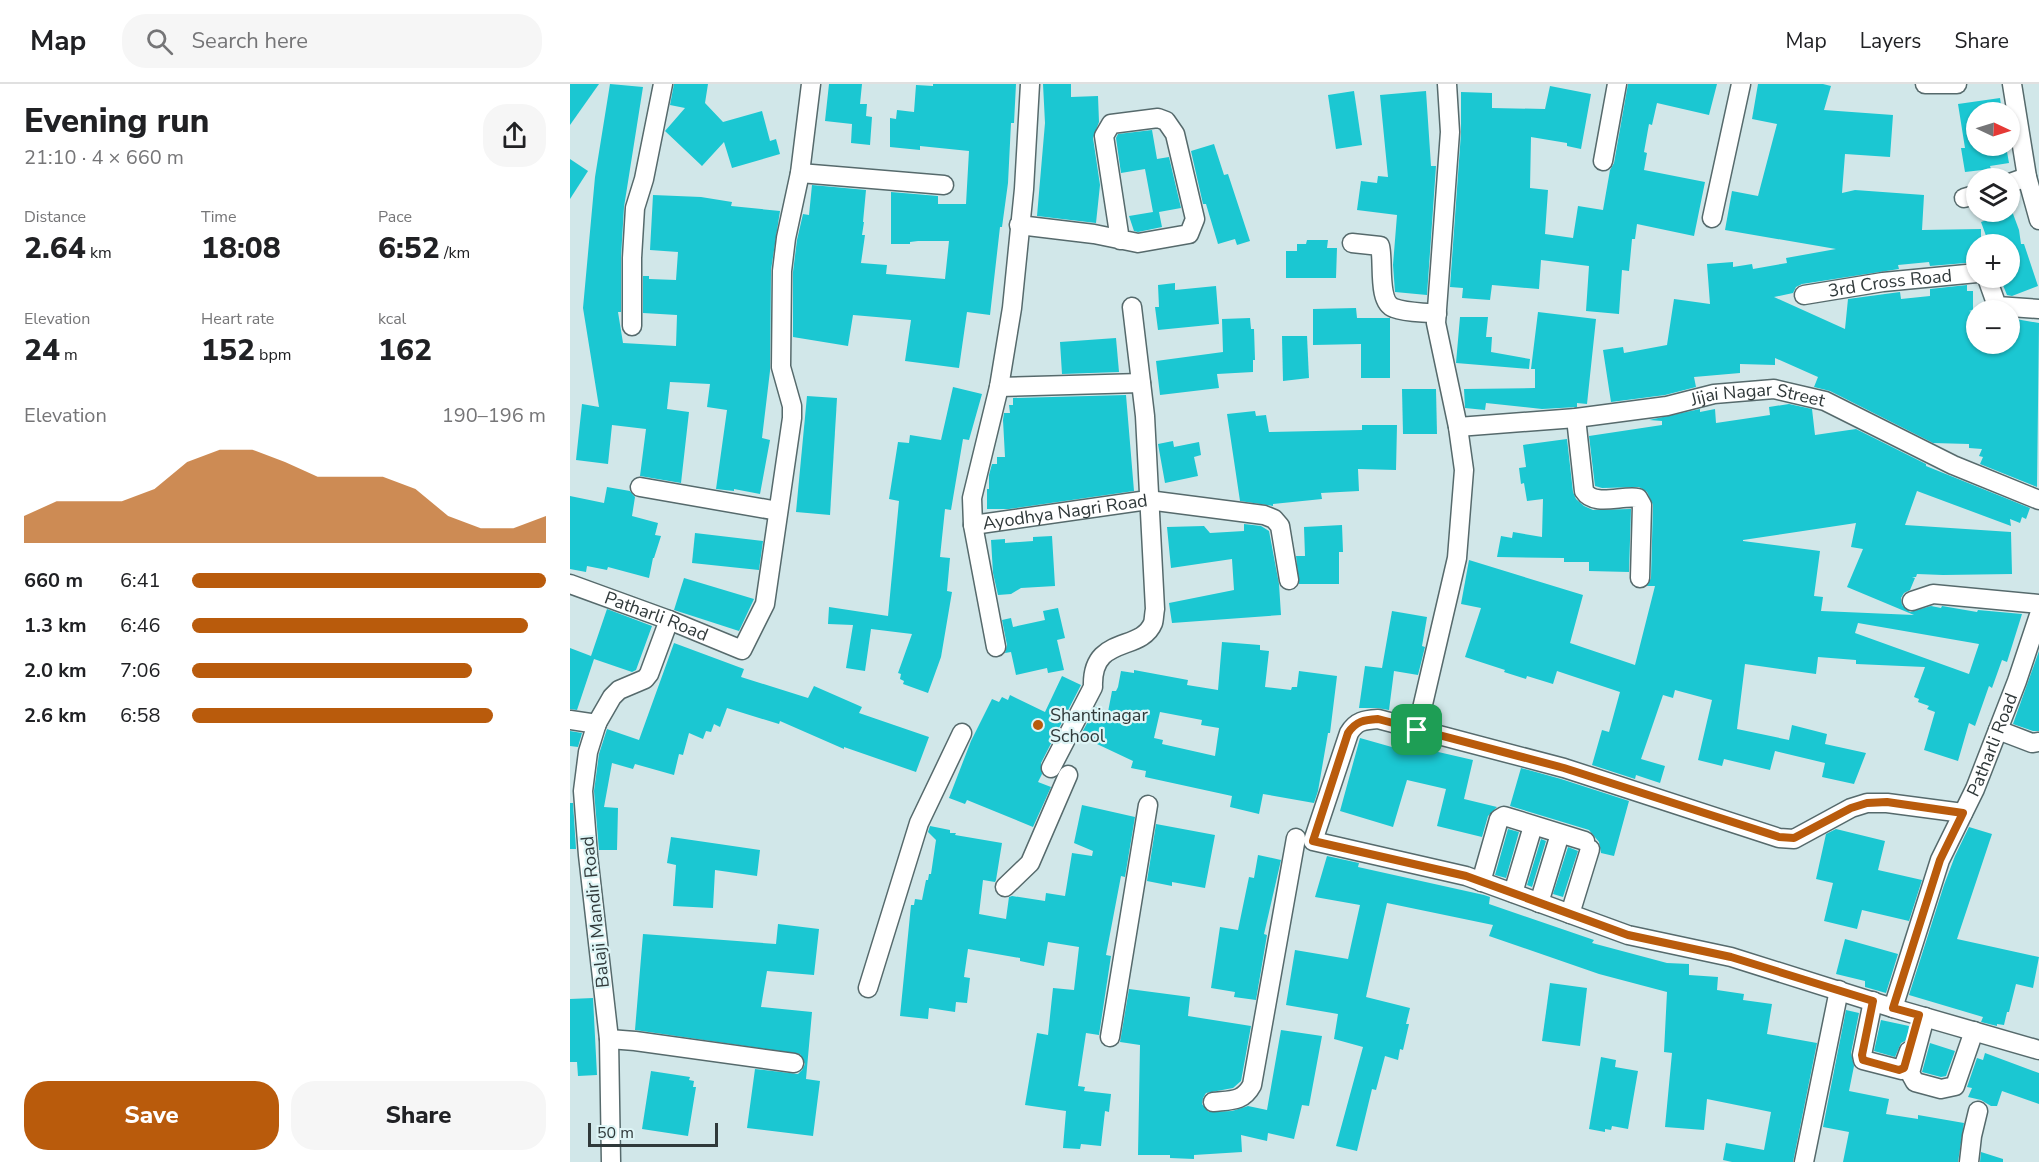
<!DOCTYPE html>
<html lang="en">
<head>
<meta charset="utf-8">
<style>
  :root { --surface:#fff; --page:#f6f6f6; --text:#202124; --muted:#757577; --line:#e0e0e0; --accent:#b95b0c }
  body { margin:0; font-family:"Nunito Sans",sans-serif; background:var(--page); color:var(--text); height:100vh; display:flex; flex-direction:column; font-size:22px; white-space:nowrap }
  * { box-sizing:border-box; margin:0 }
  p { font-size:20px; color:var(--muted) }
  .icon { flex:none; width:33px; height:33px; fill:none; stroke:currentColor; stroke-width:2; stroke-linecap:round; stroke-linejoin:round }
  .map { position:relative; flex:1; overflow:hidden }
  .drawer { display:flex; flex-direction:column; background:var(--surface); width:570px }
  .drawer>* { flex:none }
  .needle { width:39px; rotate:94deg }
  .buttons { position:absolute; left:1396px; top:18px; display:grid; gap:12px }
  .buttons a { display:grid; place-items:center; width:54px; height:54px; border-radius:50%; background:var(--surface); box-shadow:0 2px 4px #0004; font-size:30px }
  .scale { position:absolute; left:18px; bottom:15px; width:130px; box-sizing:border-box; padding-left:6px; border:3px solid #30393a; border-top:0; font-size:16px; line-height:21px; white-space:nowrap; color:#30393a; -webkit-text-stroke:4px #def5f6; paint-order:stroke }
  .pin { position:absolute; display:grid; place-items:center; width:51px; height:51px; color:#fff; margin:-26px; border-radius:12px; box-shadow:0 3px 9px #0006 }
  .round { display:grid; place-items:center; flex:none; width:63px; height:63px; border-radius:24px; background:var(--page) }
  .headline { display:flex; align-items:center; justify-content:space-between; height:102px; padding:0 24px }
  h1 { font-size:33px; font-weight:800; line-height:45px }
  .figures { display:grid; grid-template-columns:repeat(3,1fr); gap:9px; height:102px; padding:6px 24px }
  .figures div { display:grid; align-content:center }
  .figures b { font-size:30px; font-weight:800 }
  .figures small { font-size:16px; font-weight:400 }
  .figures p { font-size:16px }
  .chart { height:168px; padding:12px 24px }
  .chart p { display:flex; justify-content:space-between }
  .chart svg { width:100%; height:108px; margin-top:6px; fill:var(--accent); opacity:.7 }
  .button { display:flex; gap:12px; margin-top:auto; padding:12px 24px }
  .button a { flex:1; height:69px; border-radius:24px; background:var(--accent); color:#fff; font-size:24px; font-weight:800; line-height:69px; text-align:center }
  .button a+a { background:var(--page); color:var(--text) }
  ul { padding:0 24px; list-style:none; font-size:20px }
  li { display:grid; grid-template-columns:96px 72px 1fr; align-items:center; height:45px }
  li i { height:15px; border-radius:8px; background:var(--accent) }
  header { display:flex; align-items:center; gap:36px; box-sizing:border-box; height:84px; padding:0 30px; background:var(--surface); border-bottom:2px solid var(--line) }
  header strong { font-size:28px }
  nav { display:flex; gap:33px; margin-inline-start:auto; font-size:21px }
  .search { width:420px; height:54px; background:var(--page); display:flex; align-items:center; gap:15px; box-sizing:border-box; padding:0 21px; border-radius:24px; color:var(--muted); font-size:22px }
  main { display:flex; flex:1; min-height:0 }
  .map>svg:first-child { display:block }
  .building { fill:#1bc7d2; fill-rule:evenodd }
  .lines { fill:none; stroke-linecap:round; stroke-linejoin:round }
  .minor-casing { stroke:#566a6c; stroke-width:21 }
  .minor { stroke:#fff; stroke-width:18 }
  .route-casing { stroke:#fff; stroke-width:12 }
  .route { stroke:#b95b0c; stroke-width:8 }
  .poi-dot { fill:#b95b0c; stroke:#def5f6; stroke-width:2 }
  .labels { text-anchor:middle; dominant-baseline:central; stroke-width:4.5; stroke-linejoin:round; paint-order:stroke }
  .street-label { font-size:18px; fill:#30393a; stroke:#def5f6 }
  .poi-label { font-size:18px; fill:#30393a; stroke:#def5f6; text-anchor:start }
</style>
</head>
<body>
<header>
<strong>Map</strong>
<div class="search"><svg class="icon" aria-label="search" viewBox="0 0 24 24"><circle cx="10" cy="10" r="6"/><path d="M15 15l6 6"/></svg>Search here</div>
<nav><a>Map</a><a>Layers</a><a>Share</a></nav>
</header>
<main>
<section class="drawer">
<div class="headline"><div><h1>Evening run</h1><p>21:10 · 4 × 660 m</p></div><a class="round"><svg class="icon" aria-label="share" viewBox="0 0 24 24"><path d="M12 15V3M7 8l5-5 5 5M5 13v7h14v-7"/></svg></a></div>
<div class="figures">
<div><p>Distance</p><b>2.64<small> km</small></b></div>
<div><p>Time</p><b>18:08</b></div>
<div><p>Pace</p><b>6:52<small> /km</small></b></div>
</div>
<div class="figures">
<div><p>Elevation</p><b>24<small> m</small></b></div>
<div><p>Heart rate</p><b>152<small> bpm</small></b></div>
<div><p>kcal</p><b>162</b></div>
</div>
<div class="chart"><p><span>Elevation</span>190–196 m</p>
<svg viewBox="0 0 160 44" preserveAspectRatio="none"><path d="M0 44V33L10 27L20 27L30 27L40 22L50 11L60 6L70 6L80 11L90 17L100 17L110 17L120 22L130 33L140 38L150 38L160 33V44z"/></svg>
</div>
<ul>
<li><b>660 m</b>6:41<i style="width:100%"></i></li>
<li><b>1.3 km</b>6:46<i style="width:95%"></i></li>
<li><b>2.0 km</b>7:06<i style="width:79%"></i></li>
<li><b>2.6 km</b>6:58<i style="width:85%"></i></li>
</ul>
<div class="button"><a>Save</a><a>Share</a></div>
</section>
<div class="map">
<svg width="1469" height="1078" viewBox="0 0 1469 1078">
  <rect width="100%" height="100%" fill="#d1e7e9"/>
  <g class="building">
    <polygon points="0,0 29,0 0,41"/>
    <polygon points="40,0 73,3 54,123 51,173 51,228 48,228 53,259 106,262 107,231 73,229 73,192 79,192 79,195 106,196 108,168 80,166 83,111 131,113 162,118 161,122 210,127 201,186 200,287 192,354 200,356 190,410 164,405 164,407 146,405 157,326 137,323 140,300 100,298 97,325 119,328 111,399 70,392 76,345 42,341 38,380 6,376 12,320 29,323 13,224 25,93"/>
    <polygon points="104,0 138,0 135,19 153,38 192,27 200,57 206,55 210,70 162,84 154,58 132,82 95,47 115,24 100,21"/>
    <polygon points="259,0 292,0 290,20 297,20 296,32 302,33 300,61 281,59 282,40 255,37"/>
    <polygon points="363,0 446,0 444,39 441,39 438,99 432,143 430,143 420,231 397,228 389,284 335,277 341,236 283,231 278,262 223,253 223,188 227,156 233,130 239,131 242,101 296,106 293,138 294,138 292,151 295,151 291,179 317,181 316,190 375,195 379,157 348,157 340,158 340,160 321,160 321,108 368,112 368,120 396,120 399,67 350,62 350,66 320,63 320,34 326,35 327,26 344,28 346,1 363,2"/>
    <polygon points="473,0 501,0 501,13 528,12 529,38 523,54 530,101 526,139 467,132 475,39"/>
    <polygon points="1058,0 1147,0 1139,31 1087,19 1082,41 1079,40 1074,68 1077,69 1074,86 1135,98 1124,152 1067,140 1065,155 1062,155 1059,187 1052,186 1049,230 1016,227 1019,182 971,176 969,205 922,201 920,216 892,214 893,204 880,203 891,49 891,8 922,9 922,24 975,25 980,2 1021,10 1011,65 997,62 997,59 961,53 960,104 978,106 975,150 1003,154 1008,122 1033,126 1040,86 1044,79"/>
    <polygon points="1188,0 1253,0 1261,2 1254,26 1323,31 1320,73 1275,70 1272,109 1285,106 1354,111 1352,146 1411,145 1411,160 1407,160 1407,178 1360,182 1359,178 1328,181 1329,185 1232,200 1226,203 1223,209 1204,213 1275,245 1278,215 1330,208 1331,215 1360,212 1360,205 1397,201 1397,207 1403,207 1403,226 1399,227 1407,229 1407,260 1440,260 1440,234 1469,239 1467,403 1410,380 1413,373 1409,372 1412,365 1399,364 1399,360 1363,359 1260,307 1244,303 1248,293 1205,274 1205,281 1170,280 1170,289 1124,293 1126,303 1095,311 1041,318 1033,266 1053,263 1054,269 1097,261 1104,215 1140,220 1137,180 1163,178 1163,183 1182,180 1183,185 1217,179 1216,174 1266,165 1155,146 1162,107 1188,112 1207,40 1182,35"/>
    <polygon points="784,7 792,61 766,65 758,11"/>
    <polygon points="856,7 861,82 866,82 857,211 825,208 823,181 827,131 787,126 791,97 807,99 808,92 818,93 810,11"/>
    <polygon points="1430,14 1432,28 1407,28 1407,62 1436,62 1439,79 1420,82 1421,85 1395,88 1391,64 1395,64 1388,20"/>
    <polygon points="582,46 587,75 599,73 611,124 589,128 592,143 568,148 564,147 559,132 583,128 575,85 551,89 546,54 548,50"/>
    <polygon points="644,60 654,91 658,90 680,157 667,161 665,155 648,160 636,120 633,120 621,67"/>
    <polygon points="0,75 18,87 0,115"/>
    <polygon points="1442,127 1449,146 1451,160 1454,160 1468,202 1442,212 1437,211 1430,194 1440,194 1440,160 1419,160 1411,138"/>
    <polygon points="737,156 758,156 757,164 767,164 766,194 716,194 716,167 727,167 727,160 736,160"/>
    <polygon points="605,199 605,206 646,202 649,240 588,246 585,223 589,223 588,201"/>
    <polygon points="786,224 787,234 820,234 820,294 791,294 791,260 743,261 743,225"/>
    <polygon points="968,228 1026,235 1017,320 1007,319 1007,323 972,325 916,319 915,326 895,324 894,305 965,304 965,285 961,285"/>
    <polygon points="890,233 918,233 916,253 922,253 921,268 960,275 959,285 886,279"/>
    <polygon points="680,234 681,245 684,245 685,276 683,276 683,288 647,290 649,304 590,311 586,277 653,268 652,235"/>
    <polygon points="712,252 737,252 739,294 713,297"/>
    <polygon points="546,254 549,288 492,290 490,258"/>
    <polygon points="383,303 412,310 399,356 393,355 381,426 375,425 370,473 380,474 377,507 382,508 371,573 358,609 333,600 334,597 330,595 331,590 328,589 342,550 301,545 295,587 276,584 283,541 258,540 259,523 318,532 329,417 319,415 328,358 339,359 340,351 371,356"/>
    <polygon points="832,305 866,305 867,350 833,350"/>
    <polygon points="556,311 564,407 439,425 417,425 417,405 419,405 419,391 422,380 427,380 427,373 435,373 433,336 434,329 440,329 439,321 443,321 443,314"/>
    <polygon points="237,312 267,314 260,431 226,428"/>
    <path d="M1219 320 1242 325 1245 351 1286 345 1356 380V382L1460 424 1456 435 1452 433 1450 439 1440 435 1441 442 1347 407 1335 441 1441 448 1442 490 1373 491 1347 490 1346 493H1342L1345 494 1340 506 1334 509 1331 514 1332 521 1340 528 1361 522 1371 524 1372 522 1407 528 1408 526 1452 530 1437 578 1432 576 1422 604 1419 602 1405 642 1399 639 1388 677 1354 666 1365 628 1357 625 1359 622 1348 618 1349 615 1344 613 1355 583 1286 580V576L1248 573 1246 590 1175 580 1167 645 1219 656 1222 641 1257 650 1255 660 1296 669 1284 700 1252 693 1255 679 1205 667 1200 686 1154 675 1152 682 1128 676 1142 616 1105 606 1103 614 1093 611 1071 675 1095 682 1090 699 1066 691 1065 695 1022 681 1032 646 1039 648 1050 608 987 587 983 600 957 592 956 595 934 588 935 586 895 573 911 524 891 520 899 476 1013 511 1000 559 1065 581 1085 502H1077L1081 494 1083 421 1077 408 1069 403 1032 404 1025 402 1019 352 1092 341V337L1079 336 1130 325V328L1145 325 1146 339 1200 331 1199 323ZM1286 439 1281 463 1293 465 1277 503 1344 531 1251 527 1253 513 1244 512 1250 467 1173 457V456ZM1288 539 1409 560 1399 590 1285 549Z"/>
    <polygon points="685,327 686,332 696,331 699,348 792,346 792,341 827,341 826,386 788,385 789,407 751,409 752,415 703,420 703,422 670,417 657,330"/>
    <polygon points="997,355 1003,408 1006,415 1014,422 1023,426 1061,425 1059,488 1019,487 1019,478 994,478 994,474 927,473 931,452 942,454 943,448 972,453 973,415 957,417 954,399 951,400 949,384 956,383 953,361"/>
    <polygon points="603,357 604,363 629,358 631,371 624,373 628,392 595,399 588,360"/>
    <polygon points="37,403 60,407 65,413 62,432 88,439 85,451 91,452 84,474 83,474 79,494 38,483 37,486 17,482 16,488 0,485 0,412 34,419"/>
    <polygon points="674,440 691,442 699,447 709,500 711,531 602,539 599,519 664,506 662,475 601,484 597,443 634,442 640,449 674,447"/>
    <polygon points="772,441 773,468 769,468 769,500 729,500 726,472 735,472 734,443"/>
    <polygon points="125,449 193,457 189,486 122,479"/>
    <polygon points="482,452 485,502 451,504 441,510 428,511 423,489 421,456 435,455 435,459 463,457 463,453"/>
    <polygon points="114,494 184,515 169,547 104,526"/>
    <polygon points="488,524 495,554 487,556 494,586 478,589 477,584 446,591 441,568 435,569 437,561 432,536 441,534 443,543 475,536 473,527"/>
    <polygon points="37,525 82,542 66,586 62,588 24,575 7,626 0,625 0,564 21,572"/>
    <polygon points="822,527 857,533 852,562 855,563 848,591 824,587 819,626 807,624 789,624 795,582 812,584"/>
    <path d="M652 558 690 561V566L699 567 695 603 721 606 722 603H727L729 587 767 592 760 649H758L748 707 744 719 693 710 689 730 660 723 662 712 575 693 576 687 561 684 563 677 510 652 526 623 538 628 542 607H546L548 603 551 587 564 589V586L618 596 617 601 648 606ZM590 628 632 636 631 641 649 644 645 672 592 660 593 656 584 654Z"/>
    <polygon points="104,559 174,585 171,593 238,614 244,602 292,623 289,629 359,653 346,688 274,663 274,665 210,637 209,640 157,624 150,643 144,640 141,648 136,647 133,655 119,649 113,671 109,670 104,691 65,680 63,685 42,679 34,723 48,724 47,766 29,766 24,707 29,670 37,645 69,656"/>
    <polygon points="1469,567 1469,647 1463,647 1443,640"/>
    <polygon points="492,592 511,601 471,679 472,690 468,698 481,703 463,743 397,716 395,720 379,714 401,657 422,615 429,618 432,613 438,616 440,611 475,628"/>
    <polygon points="0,647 12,649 8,663 0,662"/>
    <polygon points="790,654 850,671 851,664 903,676 894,715 927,723 918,732 912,753 867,742 876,705 837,696 823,743 770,727"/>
    <polygon points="951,684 991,695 1059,717 1044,772 1031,769 1029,758 1019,746 940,722"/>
    <polygon points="0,719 3,719 6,765 0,765"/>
    <polygon points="512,721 565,733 555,793 551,792 536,871 541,872 529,951 516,949 508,1002 515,1003 514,1007 541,1010 539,1028 535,1027 531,1062 511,1060 510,1065 493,1064 496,1027 455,1021 467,949 478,951 483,904 504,906 509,863 478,858 474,882 450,877 450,874 398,865 394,893 400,894 397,919 386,918 385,928 359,924 358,935 330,932 341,821 344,821 345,815 352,816 356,796 358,796 359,790 361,790 366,756 358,748 360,742 380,746 380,749 386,749 385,751 432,759 426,796 425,798 413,796 409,830 436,835 439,813 442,812 475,817 476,809 495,812 502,769 522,772 523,767 504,759"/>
    <polygon points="586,740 645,751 635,804 602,798 602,802 577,797"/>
    <polygon points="1399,743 1422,750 1387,855 1469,873 1463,904 1446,900 1439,928 1437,928 1434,941 1427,940 1427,942 1411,938 1413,933 1339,911 1374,801 1385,772"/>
    <polygon points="938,745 949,748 936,794 925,791"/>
    <polygon points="1266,745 1315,757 1308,786 1352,796 1339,837 1292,826 1287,845 1254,837 1263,799 1246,795 1256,750"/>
    <polygon points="101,753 190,766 187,792 145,786 143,824 103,822 106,781 97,779"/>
    <polygon points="971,755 976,757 962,803 957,801"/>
    <polygon points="998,763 1008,767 993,813 983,810"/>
    <polygon points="688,771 711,776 694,850 697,851 686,916 664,913 665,908 641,904 650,843 668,846 679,793 684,794"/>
    <polygon points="757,772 789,779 788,783 914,811 920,813 919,820 1024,856 1022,859 1097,879 1119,880 1119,891 1148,893 1147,906 1174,910 1173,916 1202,920 1197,950 1247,959 1223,1078 1162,1078 1153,1076 1156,1059 1194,1066 1201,1028 1137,1015 1134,1046 1095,1043 1102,969 1094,968 1097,908 1029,890 919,852 923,841 817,819 796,913 840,924 836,940 839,940 833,966 830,965 828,976 815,972 806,1006 802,1005 787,1067 766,1062 793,963 764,955 768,930 716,921 725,866 778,875 790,821 745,813"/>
    <polygon points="208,840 249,845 244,891 197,887 191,923 242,928 236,995 250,997 243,1052 177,1044 185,985 228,990 232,986 235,980 230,970 65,946 73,850 206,860"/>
    <polygon points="1275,855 1328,870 1316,909 1295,903 1295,897 1266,890"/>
    <polygon points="980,899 1017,904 1010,962 972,957"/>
    <polygon points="559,905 620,913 618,932 681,942 671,997 663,1004 636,1009 633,1014 632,1020 639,1028 662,1027 678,1022 697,1026 711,946 752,952 739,1022 732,1021 724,1055 698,1049 697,1057 671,1051 672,1068 624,1071 624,1075 600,1074 600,1071 568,1071 570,961 550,958"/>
    <polygon points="23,914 27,991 8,992 7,978 0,978 0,915"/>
    <polygon points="1276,926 1289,929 1281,969 1284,982 1279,1007 1319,1015 1316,1030 1348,1035 1348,1031 1394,1039 1388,1078 1273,1078 1279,1048 1253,1043"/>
    <polygon points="1311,936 1339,942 1337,956 1331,959 1325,973 1304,967"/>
    <polygon points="1360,959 1385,967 1376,992 1371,993 1352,988"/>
    <polygon points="1415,969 1469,989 1469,1020 1432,1007 1427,1022 1421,1022 1411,1016 1398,1013 1402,1004 1397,1003 1407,974 1413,976"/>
    <polygon points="1031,973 1046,976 1045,983 1068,987 1058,1045 1042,1042 1041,1046 1035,1045 1035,1048 1019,1045"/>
    <polygon points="81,987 120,993 119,996 124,997 123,1003 126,1003 118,1052 72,1045"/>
    <polygon points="1411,1068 1433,1075 1433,1078 1410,1078"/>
  </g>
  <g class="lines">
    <g class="minor-casing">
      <g id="minor">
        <polyline points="1355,0 1387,0"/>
        <polyline points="1442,0 1457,93 1469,136"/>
        <polyline points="1033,77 1047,0"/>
        <polyline points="230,89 374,101"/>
        <polyline points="1440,99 1457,93"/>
        <polyline points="1394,114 1407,110"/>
        <polyline points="1142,134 1171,0"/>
        <polyline points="449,141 524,150 568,159 619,150 625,135 605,50 596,37 588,34 541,40 534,52 550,156"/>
        <path d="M782 159 810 162C814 178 807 218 824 224 837 229 854 228 867 230"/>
        <polyline points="1417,194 1427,222 1469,225"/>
        <path id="s1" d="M1234 211 1313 198 1407 189"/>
        <polyline points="62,242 62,174 65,124 74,95 93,0"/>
        <polyline points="429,303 571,299"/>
        <path d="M1006 334 1014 407C1024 423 1052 411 1068 414L1072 421 1070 494"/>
        <path id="s2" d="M888 343 1006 334 1097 322 1144 310 1204 305 1255 317 1383 381 1469 416"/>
        <polyline points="70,403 208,427"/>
        <path id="s3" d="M403 441 578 416 694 431 704 435 710 442 719 496"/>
        <path id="s4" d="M0 500 99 536 172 566 195 520 222 334V322L211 283 212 187 216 154 230 89 241 0"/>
        <polyline points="1342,517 1363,510 1469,520"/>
        <polyline points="426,563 403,441 402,414 429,303 442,224 454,105 460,0"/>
        <polyline points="0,636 27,640"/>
        <polyline points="847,646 887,474 894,386 888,343 866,239 880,48 877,0"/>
        <polyline points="1428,646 1462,659 1469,658"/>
        <path d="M481 684 523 603C521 550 571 569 583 539 584 536 584 530 585 525L575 332 562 223"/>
        <path d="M1393 729 1317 719H1297L1281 724 1224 755 1209 754 994 684 808 635C794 636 786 637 779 649L743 757 896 792 1058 851 1161 873 1323 924 1469 966"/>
        <polyline points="911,798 929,735 934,732 1015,757"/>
        <polyline points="435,803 460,779 498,691"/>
        <polyline points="943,809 963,742"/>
        <polyline points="969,819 990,750"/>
        <polyline points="1000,830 1020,765"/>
        <polyline points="298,904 349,739 392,649"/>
        <polyline points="1303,917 1292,971 1293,976 1332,986 1339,967"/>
        <path id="s5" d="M1323 924 1370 776 1405 705 1447 597 1469 531"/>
        <polyline points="1355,933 1340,989 1345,998 1371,1005 1385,1002 1404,947"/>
        <polyline points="540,953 578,721"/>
        <polyline points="39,955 65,957 224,979"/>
        <path d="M643 1018C661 1016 673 1018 682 1001L726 754"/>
        <polyline points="41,1078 39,955 18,771 13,707 18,668 27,639 42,613 49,606 75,595 79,590 99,536"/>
        <polyline points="1234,1078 1269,906"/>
        <polyline points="1399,1078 1402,1052 1408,1027"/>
      </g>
    </g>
    <use href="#minor" class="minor"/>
  </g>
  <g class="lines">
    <g class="route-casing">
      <path id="route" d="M808 635 994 684 1209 753 1224 754 1281 724 1297 719 1317 718 1393 729 1370 776 1323 924 1349 931 1334 984 1329 986 1293 976 1292 971 1303 917 1161 873 1058 851 896 792 743 757 778 649C786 637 794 636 808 635Z"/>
    </g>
    <use href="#route" class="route"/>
  </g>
  <circle class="poi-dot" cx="468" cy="641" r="6"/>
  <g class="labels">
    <g class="street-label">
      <text stroke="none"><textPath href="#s1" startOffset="87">3rd Cross Road</textPath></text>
      <text stroke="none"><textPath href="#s2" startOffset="303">Jijai Nagar Street</textPath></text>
      <text stroke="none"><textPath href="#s3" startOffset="93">Ayodhya Nagri Road</textPath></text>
      <text stroke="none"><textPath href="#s4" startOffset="92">Patharli Road</textPath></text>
      <text stroke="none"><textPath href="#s5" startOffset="282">Patharli Road</textPath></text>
      <text transform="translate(25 828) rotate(-96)">Balaji Mandir Road</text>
    </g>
    <g class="poi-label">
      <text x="480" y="631">Shantinagar<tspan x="480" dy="21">School</tspan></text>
    </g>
  </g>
</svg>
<div class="buttons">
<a><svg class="needle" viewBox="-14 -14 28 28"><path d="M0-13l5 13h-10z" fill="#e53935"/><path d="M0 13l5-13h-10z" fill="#757577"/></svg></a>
<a><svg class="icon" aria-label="layers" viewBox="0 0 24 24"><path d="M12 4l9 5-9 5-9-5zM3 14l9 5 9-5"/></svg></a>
<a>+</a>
<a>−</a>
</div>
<div class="scale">50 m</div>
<div class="pin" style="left:847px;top:646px;background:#1e9e55"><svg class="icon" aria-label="arrive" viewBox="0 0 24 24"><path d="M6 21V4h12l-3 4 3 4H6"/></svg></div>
</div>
</main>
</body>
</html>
